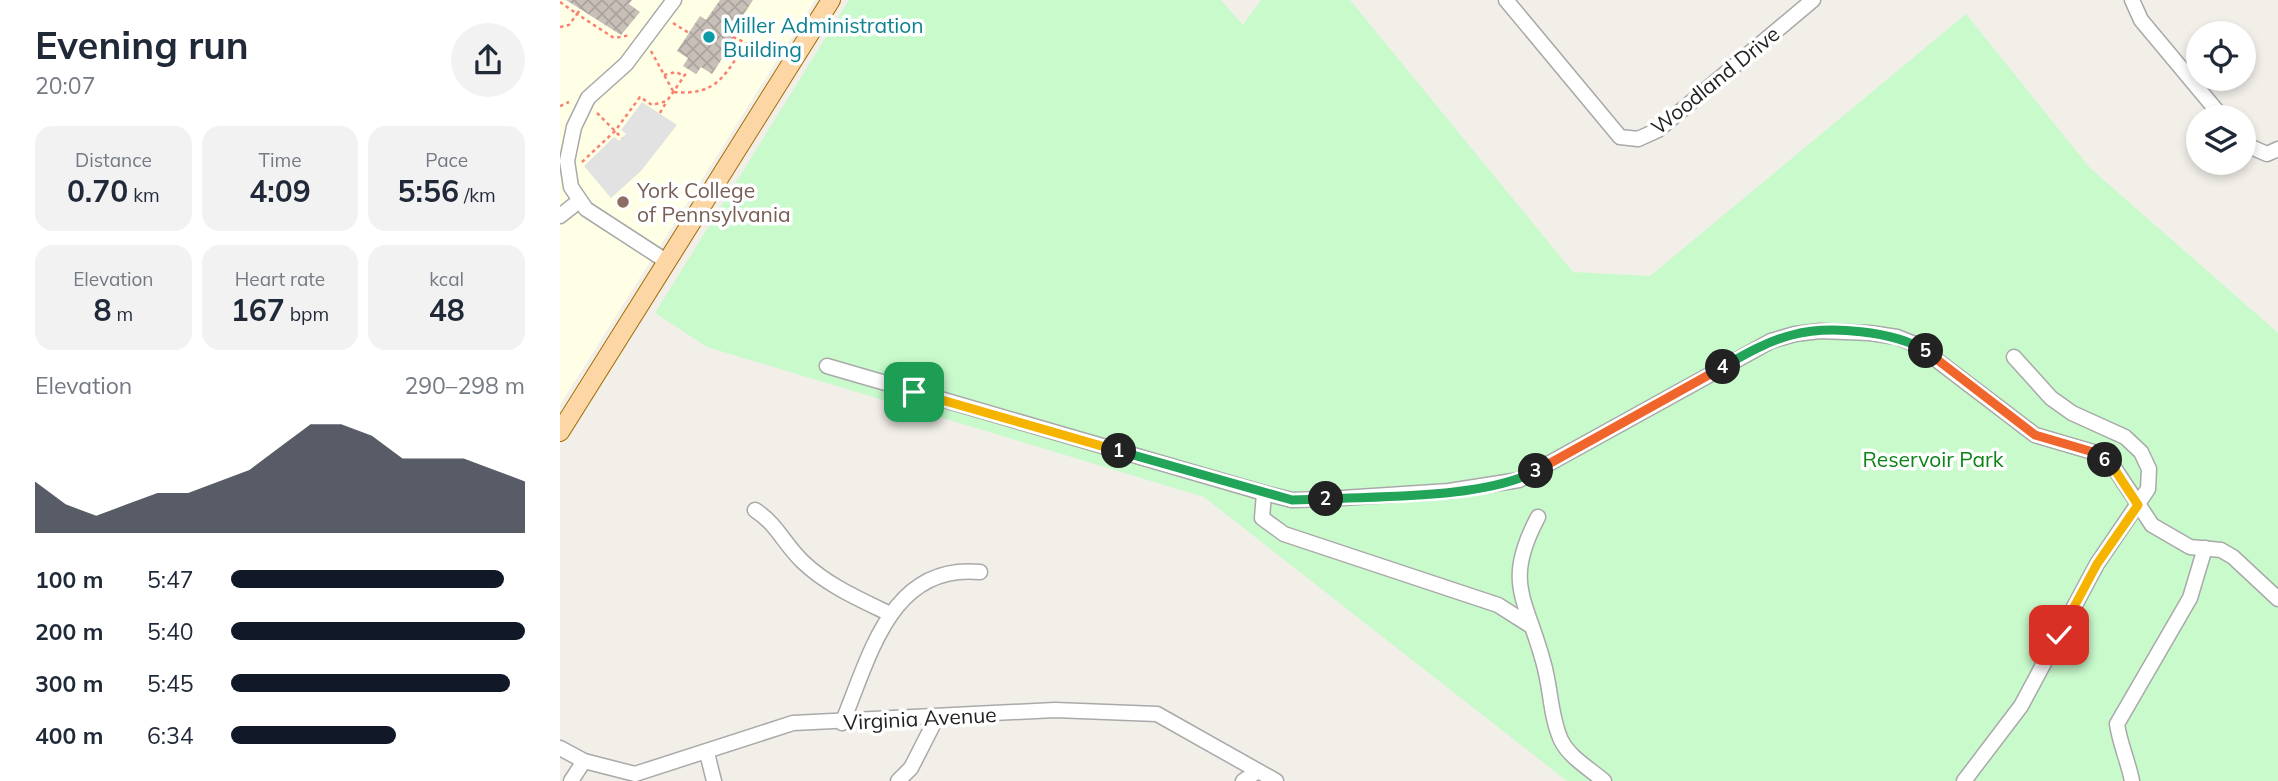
<!DOCTYPE html>
<html lang="en">
<head>
<meta charset="utf-8">
<style>
  :root { --surface:#fff; --page:#f2f2f3; --text:#1f2937; --muted:#747a83; --accent:#111827 }
  body { margin:0; font-family:Mulish,sans-serif; background:var(--page); color:var(--text); height:100vh; display:flex; flex-direction:column; font-size:26px; white-space:nowrap }
  * { box-sizing:border-box; margin:0 }
  p { font-size:23px; color:var(--muted) }
  .icon { flex:none; width:38px; height:38px; fill:none; stroke:currentColor; stroke-width:2; stroke-linecap:round; stroke-linejoin:round }
  .map { position:relative; flex:1; overflow:hidden }
  .panel { display:flex; flex-direction:column; background:var(--surface); width:560px }
  .panel>* { flex:none }
  .tools { position:absolute; left:1626px; top:21px; display:grid; gap:14px }
  .tools a { display:grid; place-items:center; width:70px; height:70px; border-radius:50%; background:var(--surface); box-shadow:0 4px 10px #0003; font-size:35px }
  .pin { position:absolute; display:grid; place-items:center; width:60px; height:60px; color:#fff; margin:-30px; border-radius:14px; box-shadow:0 4px 10px #0006 }
  .km { position:absolute; width:35px; height:35px; margin:-18px; border-radius:50%; background:#222; color:#fff; font-size:19px; line-height:35px; text-align:center }
  .round { display:grid; place-items:center; flex:none; width:74px; height:74px; border-radius:37px; background:var(--page) }
  .overview { display:flex; align-items:center; justify-content:space-between; height:119px; padding:0 35px }
  h1 { font-size:38px; font-weight:700; line-height:52px }
  .stats { display:grid; grid-template-columns:repeat(3,1fr); gap:10px; height:119px; padding:7px 35px }
  .stats div { display:grid; align-content:center; border-radius:18px; background:var(--page); text-align:center }
  .stats b { font-size:30px; font-weight:700 }
  .stats small { font-size:19px; font-weight:400 }
  .stats p { font-size:19px }
  .chart { height:196px; padding:14px 35px }
  .chart p { display:flex; justify-content:space-between }
  .chart svg { width:100%; height:126px; margin-top:7px; fill:var(--accent); opacity:.7 }
  ul { padding:0 35px; list-style:none; font-size:23px }
  li { display:grid; grid-template-columns:112px 84px 1fr; align-items:center; height:52px }
  li i { height:18px; border-radius:9px; background:var(--accent) }
  main { display:flex; flex:1; min-height:0 }
  .map>svg:first-child { display:block }
  .education { fill:#ffffe5 }
  .park { fill:#c8facc }
  .parking { fill:#e2e2e2 }
  .building { fill:url(#building-cross-hatch) }
  .lines { fill:none; stroke-linecap:round; stroke-linejoin:round }
  .minor-casing { stroke:#a9a9a9; stroke-width:17 }
  .major-casing { stroke:#a06b00; stroke-width:20 }
  .path { stroke:#fa8072; stroke-width:2.5; stroke-dasharray:3.5 3.5; stroke-linecap:butt }
  .minor { stroke:#fff; stroke-width:14 }
  .major { stroke:#fcd6a4; stroke-width:18 }
  .split-1-casing { stroke:#fff; stroke-width:14 }
  .split-2-casing { stroke:#fff; stroke-width:14 }
  .split-3-casing { stroke:#fff; stroke-width:14 }
  .split-4-casing { stroke:#fff; stroke-width:14 }
  .split-5-casing { stroke:#fff; stroke-width:14 }
  .split-6-casing { stroke:#fff; stroke-width:14 }
  .split-7-casing { stroke:#fff; stroke-width:14 }
  .split-1 { stroke:#f5b400; stroke-width:9 }
  .split-2 { stroke:#22a559; stroke-width:9 }
  .split-3 { stroke:#22a559; stroke-width:9 }
  .split-4 { stroke:#f0652b; stroke-width:9 }
  .split-5 { stroke:#22a559; stroke-width:9 }
  .split-6 { stroke:#f0652b; stroke-width:9 }
  .split-7 { stroke:#f5b400; stroke-width:9 }
  .culture-dot { fill:#0f9aa8; stroke:#fff; stroke-width:2.5 }
  .education-dot { fill:#8d6e63; stroke:#fff; stroke-width:2.5 }
  .labels { text-anchor:middle; dominant-baseline:central; stroke-width:7; stroke-linejoin:round; paint-order:stroke }
  .culture-label { font-size:21px; fill:#0d838f; stroke:#fff; text-anchor:start }
  .street-label { font-size:21px; fill:#222; stroke:#fff }
  .education-label { font-size:21px; fill:#785e54; stroke:#fff; text-anchor:start }
  .park-label { font-size:21px; fill:#0c8416; stroke:#fff }
</style>
</head>
<body>
<main>
<section class="panel">
<div class="overview"><div><h1>Evening run</h1><p>20:07</p></div><a class="round"><svg class="icon" aria-label="share" viewBox="0 0 24 24"><path d="M12 15V3M7 8l5-5 5 5M5 13v7h14v-7"/></svg></a></div>
<div class="stats">
<div><p>Distance</p><b>0.70<small> km</small></b></div>
<div><p>Time</p><b>4:09</b></div>
<div><p>Pace</p><b>5:56<small> /km</small></b></div>
</div>
<div class="stats">
<div><p>Elevation</p><b>8<small> m</small></b></div>
<div><p>Heart rate</p><b>167<small> bpm</small></b></div>
<div><p>kcal</p><b>48</b></div>
</div>
<div class="chart"><p><span>Elevation</span>290–298 m</p>
<svg viewBox="0 0 160 44" preserveAspectRatio="none"><path d="M0 44V26L10 34L20 38L30 34L40 30L50 30L60 26L70 22L80 14L90 6L100 6L110 10L120 18L130 18L140 18L150 22L160 26V44z"/></svg>
</div>
<ul>
<li><b>100 m</b>5:47<i style="width:93%"></i></li>
<li><b>200 m</b>5:40<i style="width:100%"></i></li>
<li><b>300 m</b>5:45<i style="width:95%"></i></li>
<li><b>400 m</b>6:34<i style="width:56%"></i></li>
</ul>
</section>
<div class="map">
<svg width="1718" height="781" viewBox="0 0 1718 781">
  <defs>
    <pattern id="building-cross-hatch" width="8" height="8" patternUnits="userSpaceOnUse" patternTransform="scale(1.75)"><rect width="8" height="8" fill="#c7bfb8"/><path d="M0 0l8 8M0 8l8-8" fill="none" stroke="#aba49e"/></pattern>
  </defs>
  <rect width="100%" height="100%" fill="#f2efe9"/>
  <polygon class="education" points="0,0 255,0 0,405"/>
  <polygon class="park" points="289,0 661,0 683,25 701,0 790,0 1013,272 1090,276 1406,14 1530,168 1718,333 1718,781 1007,781 644,497 147,347 95,313"/>
  <polygon class="parking" points="82,102 117,125 81,171 51,198 24,166 54,137 59,141 66,134 61,130"/>
  <g class="building">
    <polygon points="6,0 72,0 69,4 80,12 61,35"/>
    <polygon points="160,0 193,0 170,35 175,39 152,74 141,67 136,74 123,66 128,58 117,51 140,16 146,20"/>
  </g>
  <g class="lines">
    <g class="minor-casing">
      <g id="minor">
        <polyline points="946,0 1060,137 1078,139 1098,130 1253,0"/>
        <polyline points="1572,0 1581,20 1662,117"/>
        <polyline points="1684,144 1707,154 1718,149"/>
        <polyline points="0,216 19,201"/>
        <polyline points="106,261 26,209 11,187 7,161 14,127 28,98 66,64 114,0"/>
        <polyline points="267,366 704,493 732,500 767,499 889,491 959,480 1211,341 1235,334 1260,331 1310,333 1337,337 1357,345 1475,435 1533,452 1551,463 1592,525 1630,547 1661,550 1673,557 1718,599"/>
        <polyline points="704,493 702,518 724,534 938,605 971,626"/>
        <path d="M195 510C217 524 224 544 243 562 267 585 299 599 328 613"/>
        <path d="M978 517C943 583 966 598 983 661 991 687 990 716 1001 740 1009 757 1030 769 1044 781"/>
        <path d="M282 723C310 657 330 563 420 572"/>
        <polyline points="0,748 24,761 75,774 233,723 495,710 597,714 716,781"/>
        <polyline points="147,753 154,781"/>
        <polyline points="11,781 24,761"/>
        <polyline points="338,781 351,768 377,717"/>
        <polyline points="683,781 698,771"/>
        <polyline points="1404,781 1461,706 1537,564 1588,489 1589,469 1581,452 1565,437 1512,413 1491,398 1454,357"/>
        <path d="M1572 781C1568 761 1560 744 1557 724L1630 598 1645 548"/>
      </g>
    </g>
    <g class="major-casing">
      <polyline id="major" points="0,432 271,0"/>
    </g>
    <g class="path">
      <polyline points="0,2 17,14 20,10"/>
      <polyline points="113,23 129,33"/>
      <polyline points="0,27 9,25 17,14 54,38 71,35"/>
      <polyline points="91,51 113,91"/>
      <polyline points="104,75 116,72 124,76"/>
      <path d="M114 92C157 96 165 75 186 43L171 36"/>
      <polyline points="0,106 9,102"/>
      <polyline points="37,113 62,138"/>
      <polyline points="100,113 107,101"/>
      <polyline points="22,162 55,131 80,97 92,105 107,101 127,72"/>
    </g>
    <use href="#minor" class="minor"/>
    <use href="#major" class="major"/>
  </g>
  <g class="lines">
    <g class="split-1-casing">
      <polyline id="split-1" points="354,392 559,451"/>
    </g>
    <g class="split-2-casing">
      <polyline id="split-2" points="559,451 732,500 766,499"/>
    </g>
    <g class="split-3-casing">
      <path id="split-3" d="M766 499C826 496 925 498 976 471"/>
    </g>
    <g class="split-4-casing">
      <polyline id="split-4" points="976,471 1163,367"/>
    </g>
    <g class="split-5-casing">
      <path id="split-5" d="M1163 367C1185 354 1208 341 1232 335 1269 325 1334 331 1366 351"/>
    </g>
    <g class="split-6-casing">
      <polyline id="split-6" points="1366,351 1475,435 1533,452 1545,460"/>
    </g>
    <g class="split-7-casing">
      <polyline id="split-7" points="1499,635 1537,564 1578,505 1551,464 1545,460"/>
    </g>
    <use href="#split-1" class="split-1"/>
    <use href="#split-2" class="split-2"/>
    <use href="#split-3" class="split-3"/>
    <use href="#split-4" class="split-4"/>
    <use href="#split-5" class="split-5"/>
    <use href="#split-6" class="split-6"/>
    <use href="#split-7" class="split-7"/>
  </g>
  <circle class="culture-dot" cx="149" cy="37" r="7"/>
  <circle class="education-dot" cx="63" cy="202" r="7"/>
  <g class="labels">
    <g class="culture-label">
      <text x="163" y="25">Miller Administration<tspan x="163" dy="24">Building</tspan></text>
    </g>
    <g class="street-label">
      <text transform="translate(1155 80) rotate(-39)">Woodland Drive</text>
      <text transform="translate(360 718) rotate(-3)">Virginia Avenue</text>
    </g>
    <g class="education-label">
      <text x="77" y="190">York College<tspan x="77" dy="24">of Pennsylvania</tspan></text>
    </g>
    <g class="park-label">
      <text x="1373" y="459">Reservoir Park</text>
    </g>
  </g>
</svg>
<div class="tools">
<a><svg class="icon" aria-label="locate" viewBox="0 0 24 24"><circle cx="12" cy="12" r="6"/><path d="M12 2v4M12 18v4M2 12h4M18 12h4"/></svg></a>
<a><svg class="icon" aria-label="layers" viewBox="0 0 24 24"><path d="M12 4l9 5-9 5-9-5zM3 14l9 5 9-5"/></svg></a>
</div>
<div class="pin" style="left:354px;top:392px;background:#1e9e55"><svg class="icon" aria-label="arrive" viewBox="0 0 24 24"><path d="M6 21V4h12l-3 4 3 4H6"/></svg></div>
<div class="pin" style="left:1499px;top:635px;background:#d93025"><svg class="icon" aria-label="check" viewBox="0 0 24 24"><path d="M5 12l5 5 9-10"/></svg></div>
<b class="km" style="left:559px;top:451px">1</b>
<b class="km" style="left:766px;top:499px">2</b>
<b class="km" style="left:976px;top:471px">3</b>
<b class="km" style="left:1163px;top:367px">4</b>
<b class="km" style="left:1366px;top:351px">5</b>
<b class="km" style="left:1545px;top:460px">6</b>
</div>
</main>
</body>
</html>
